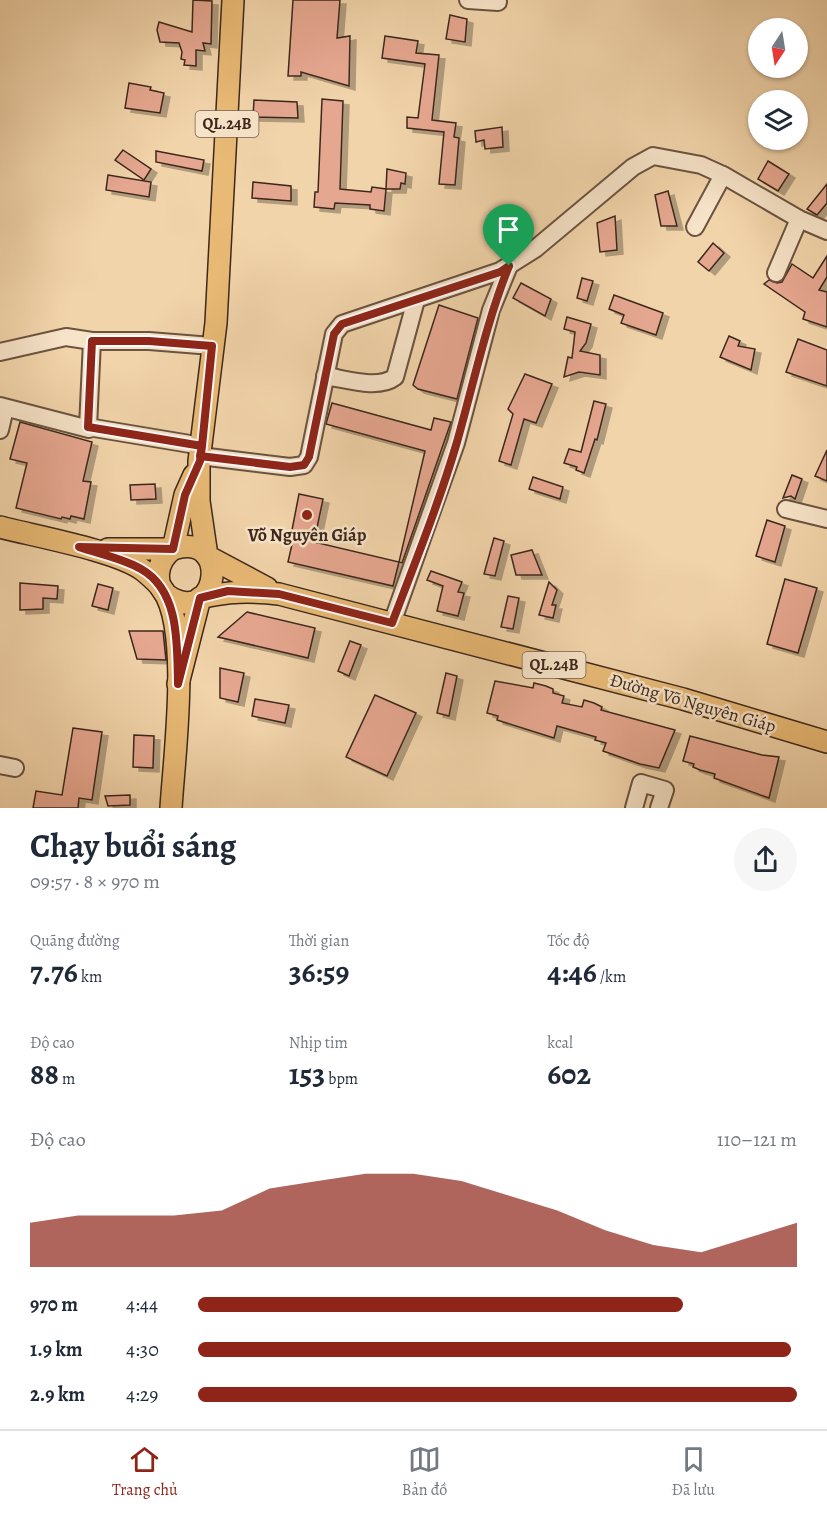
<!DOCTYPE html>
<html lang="vi">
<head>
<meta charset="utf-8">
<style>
  :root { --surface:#fff; --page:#f6f6f7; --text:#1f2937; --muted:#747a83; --line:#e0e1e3; --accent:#8f2418 }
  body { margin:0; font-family:Alegreya,serif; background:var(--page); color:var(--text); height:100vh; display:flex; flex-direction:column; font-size:22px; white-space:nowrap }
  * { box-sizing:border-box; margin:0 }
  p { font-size:20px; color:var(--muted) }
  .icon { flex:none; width:33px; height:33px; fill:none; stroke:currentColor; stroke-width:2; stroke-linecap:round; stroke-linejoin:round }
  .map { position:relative; height:808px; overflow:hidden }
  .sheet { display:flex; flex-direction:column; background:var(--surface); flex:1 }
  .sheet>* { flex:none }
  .needle { width:39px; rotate:192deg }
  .tools { position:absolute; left:748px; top:18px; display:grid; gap:12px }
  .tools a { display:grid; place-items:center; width:60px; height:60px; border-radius:50%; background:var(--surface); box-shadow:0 2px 4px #0004; font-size:30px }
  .pin { position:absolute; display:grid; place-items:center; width:51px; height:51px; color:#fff; margin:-62px -26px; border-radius:50% 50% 50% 0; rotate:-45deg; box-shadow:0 0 6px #0007 }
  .pin .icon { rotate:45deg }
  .round { display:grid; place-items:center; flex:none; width:63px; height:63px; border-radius:32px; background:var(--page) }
  .head { display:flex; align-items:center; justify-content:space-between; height:102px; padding:0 30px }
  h1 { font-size:33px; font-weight:700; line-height:45px }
  .metrics { display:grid; grid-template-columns:repeat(3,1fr); gap:9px; height:102px; padding:6px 30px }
  .metrics div { display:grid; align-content:center }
  .metrics b { font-size:30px; font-weight:700 }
  .metrics small { font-size:16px; font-weight:400 }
  .metrics p { font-size:16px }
  .chart { height:168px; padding:12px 30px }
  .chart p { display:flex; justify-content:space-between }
  .chart svg { width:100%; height:108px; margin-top:6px; fill:var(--accent); opacity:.7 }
  ul { padding:0 30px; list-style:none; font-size:20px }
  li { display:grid; grid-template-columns:96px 72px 1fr; align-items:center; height:45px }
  li i { height:15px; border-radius:8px; background:var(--accent) }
  .tabs { display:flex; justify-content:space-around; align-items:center; height:84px; border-top:2px solid var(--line); background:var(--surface); font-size:16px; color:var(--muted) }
  .tabs a { display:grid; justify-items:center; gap:3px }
  .tabs .on { color:var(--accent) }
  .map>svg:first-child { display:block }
  .building { fill:#e6a790; stroke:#3c281c; stroke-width:1.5; filter:url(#shadow) }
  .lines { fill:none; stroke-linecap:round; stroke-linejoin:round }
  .minor-casing { stroke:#6a5340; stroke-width:20 }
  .major-casing { stroke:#3c281c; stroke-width:24 }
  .minor { stroke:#f7e3c8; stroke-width:16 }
  .major { stroke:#e9ba75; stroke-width:21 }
  .route-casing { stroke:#fff; stroke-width:12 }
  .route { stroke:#8f2418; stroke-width:8 }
  .poi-dot { fill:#8f2418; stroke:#f7e3c8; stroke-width:2 }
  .labels { text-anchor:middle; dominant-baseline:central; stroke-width:5; stroke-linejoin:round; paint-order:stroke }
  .shield { fill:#f7e3c8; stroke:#746050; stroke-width:1.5 }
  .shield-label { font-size:16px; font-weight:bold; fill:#3c281c }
  .poi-label { font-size:18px; font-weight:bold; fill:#3c281c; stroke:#f7e3c8 }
  .street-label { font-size:18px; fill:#3c281c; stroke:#f7e3c8 }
</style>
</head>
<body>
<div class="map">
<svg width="827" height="808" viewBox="0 0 827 808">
  <defs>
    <filter id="shadow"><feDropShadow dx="6" dy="4" stdDeviation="0" flood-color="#0004"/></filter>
  </defs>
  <rect width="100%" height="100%" fill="#f2d4aa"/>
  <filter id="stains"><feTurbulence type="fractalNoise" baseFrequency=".00333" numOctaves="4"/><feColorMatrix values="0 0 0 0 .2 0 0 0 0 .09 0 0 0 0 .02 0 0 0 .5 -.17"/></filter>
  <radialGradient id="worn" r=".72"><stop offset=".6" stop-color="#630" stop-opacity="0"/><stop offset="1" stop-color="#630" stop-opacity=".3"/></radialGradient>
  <g class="building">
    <polygon points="193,0 212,1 211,44 203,43 205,51 196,50 196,66 184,65 185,60 181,59 182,52 179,43 160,42 157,30 159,22 192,32"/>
    <polygon points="293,0 340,0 337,38 350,36 349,86 301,72 301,76 288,76"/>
    <polygon points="450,15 467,19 465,42 446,39"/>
    <polygon points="385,36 418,41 416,53 439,55 432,120 456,123 454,137 459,138 455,185 439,184 444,132 407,128 407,117 418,118 425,64 382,58"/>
    <polygon points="129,83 151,87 150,90 164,93 160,113 125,108"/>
    <polygon points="322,99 343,101 340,189 371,192 372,187 386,189 384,211 370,209 370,205 335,203 334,209 314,207 315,192 318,192"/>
    <polygon points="254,100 297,102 298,118 253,117"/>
    <polygon points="502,127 503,147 485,149 484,140 476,142 475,131"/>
    <polygon points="123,150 151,169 144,180 115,160"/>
    <polygon points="156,151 204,160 202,171 156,162"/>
    <polygon points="768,161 789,174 778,191 758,179"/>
    <polygon points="387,169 406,173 405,184 401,183 400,189 386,189"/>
    <polygon points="108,175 151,182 149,197 106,190"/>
    <polygon points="253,182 291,186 291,201 252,198"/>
    <polygon points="827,184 827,203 817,215 807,209"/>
    <polygon points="668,191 677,226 661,226 655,195"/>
    <polygon points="615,216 617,250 600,252 597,223"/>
    <polygon points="713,243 724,253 709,271 698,262"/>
    <polygon points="827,256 827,277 819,290 827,292 827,327 803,319 805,312 764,284 769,280 777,283 782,282 792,264 813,278"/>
    <polygon points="582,278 593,281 587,301 577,298"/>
    <polygon points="521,283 551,299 545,316 513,298"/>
    <polygon points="614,295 663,313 656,335 621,323 624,315 609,309"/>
    <polygon points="439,305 478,318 457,399 418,389 413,385"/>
    <polygon points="567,317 591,324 586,343 580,351 600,355 600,375 579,372 564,377 568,357 572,358 575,332 564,329"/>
    <polygon points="729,336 740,341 738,346 755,349 751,370 720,357"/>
    <polygon points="798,339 827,350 827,386 786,372"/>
    <polygon points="525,374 552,384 536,423 524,419 511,465 499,461 513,414 508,409"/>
    <polygon points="594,401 606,404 597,440 595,439 584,473 576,470 577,467 564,463 569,449 581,452"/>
    <polygon points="332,403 431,430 434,418 451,422 402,563 399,562 425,451 326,424"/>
    <polygon points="20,422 92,442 83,481 91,482 84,519 71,516 70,519 62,517 61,519 16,508 27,463 10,459"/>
    <polygon points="827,450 827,481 815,476"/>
    <polygon points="792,475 802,479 795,499 791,496 783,498"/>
    <polygon points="533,477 563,487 560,499 529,489"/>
    <polygon points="155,484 156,499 131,500 130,485"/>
    <polygon points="299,494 323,499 314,542 399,562 393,586 288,562 295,531 292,530"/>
    <polygon points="767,520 785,526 775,562 756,556"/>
    <polygon points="494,538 504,541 495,576 484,574"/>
    <polygon points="532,550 542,575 516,575 511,555"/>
    <polygon points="431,571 462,582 458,592 464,593 458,616 437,611 443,586 427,580"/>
    <polygon points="785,579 817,588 798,653 767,644"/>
    <polygon points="549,582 557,590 552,605 556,605 553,618 539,615"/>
    <polygon points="20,583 58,586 57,599 43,598 43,609 20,610"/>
    <polygon points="98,584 113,588 108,610 92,606"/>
    <polygon points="508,596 519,598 513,629 501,627"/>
    <polygon points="247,612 315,628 308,658 218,637"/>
    <polygon points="129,631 163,631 166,660 137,659"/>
    <polygon points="350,641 361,645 349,676 338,671"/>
    <polygon points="220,668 244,673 238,702 220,698"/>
    <polygon points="446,673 457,676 449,716 437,713"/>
    <polygon points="495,681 533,688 534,683 546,686 553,689 553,693 564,696 562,703 582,707 584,700 594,703 602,707 601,710 675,730 659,768 640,764 603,751 606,743 595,740 596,737 557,726 554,738 497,720 498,716 487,713"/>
    <polygon points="375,695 416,713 387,776 346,757"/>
    <polygon points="255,699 289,705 285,723 252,716"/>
    <polygon points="73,728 102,732 92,800 79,798 78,808 33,808 36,791 62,795"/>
    <polygon points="134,735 154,736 153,768 133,767"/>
    <polygon points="690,736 762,755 779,757 769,798 714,778 715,774 700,770 693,767 694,764 683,761"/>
    <polygon points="130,795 130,805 108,806 105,796"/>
  </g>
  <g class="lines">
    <g class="minor-casing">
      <g id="minor">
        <polyline points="468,0 498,2"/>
        <polyline points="695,227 723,175"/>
        <polyline points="776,273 799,219"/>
        <polyline points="0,352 66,337 92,341 149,341 212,346"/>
        <path d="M325 376C346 379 378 390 395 377L416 300"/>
        <polyline points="0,406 89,429 88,427 202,446"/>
        <polyline points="88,427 92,341"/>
        <polyline points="0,430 5,408"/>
        <polyline points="200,456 290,467 304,465 309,457 334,334 342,324 500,271 535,249 633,167 653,156 701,165 723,175 799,219 827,231"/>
        <polyline points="786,509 827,519"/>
        <polyline points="392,623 456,443 491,310 509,266"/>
        <polyline points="0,765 15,768"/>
        <polyline points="634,808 641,783 665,790 659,808"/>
      </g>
    </g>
    <g class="major-casing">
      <g id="major">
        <polyline points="233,0 216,323 199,461 199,501 207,556 267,588"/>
        <path d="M0 527C34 536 119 551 144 571 150 576 159 584 163 590 191 632 174 757 171 808"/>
        <path d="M108 549H173C231 531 219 622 173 599 151 588 156 561 173 549"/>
        <polyline points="173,549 185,495 194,475"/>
        <path d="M178 684 200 598C228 591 251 591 279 594L683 699 827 742"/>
      </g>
    </g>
    <use href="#minor" class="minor"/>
    <use href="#major" class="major"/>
  </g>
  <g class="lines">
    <g class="route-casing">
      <path id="route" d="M509 266 500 272 342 324 334 334 309 457 304 465 290 467 200 456 202 446 212 346 149 341H92L88 427 202 446 200 461 185 495 173 549 79 547C99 554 122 558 141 569 180 591 177 645 178 684L200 598 228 591 279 594 392 623C415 563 439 503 457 442 474 382 486 323 509 266"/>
    </g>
    <use href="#route" class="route"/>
  </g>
  <circle class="poi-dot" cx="307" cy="515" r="6"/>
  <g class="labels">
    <g class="shield">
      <rect x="195.5" y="111" width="63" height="26" rx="4.5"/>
      <rect x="522.5" y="652" width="63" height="26" rx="4.5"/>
    </g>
    <g class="shield-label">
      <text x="227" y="124">QL.24B</text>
      <text x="554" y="665">QL.24B</text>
    </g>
    <g class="poi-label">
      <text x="307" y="535">Võ Nguyên Giáp</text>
    </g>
    <g class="street-label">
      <text transform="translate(693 703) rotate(16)">Đường Võ Nguyên Giáp</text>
    </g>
  </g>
  <rect width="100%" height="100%" filter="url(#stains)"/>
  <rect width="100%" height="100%" fill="url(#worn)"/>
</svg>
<div class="tools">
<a><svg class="needle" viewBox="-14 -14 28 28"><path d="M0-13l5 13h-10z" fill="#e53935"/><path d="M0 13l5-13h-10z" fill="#747a83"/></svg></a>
<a><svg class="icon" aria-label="layers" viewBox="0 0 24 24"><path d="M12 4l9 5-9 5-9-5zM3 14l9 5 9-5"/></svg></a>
</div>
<div class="pin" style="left:509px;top:266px;background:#1e9e55"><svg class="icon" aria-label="arrive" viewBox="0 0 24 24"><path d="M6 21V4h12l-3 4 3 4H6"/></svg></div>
</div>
<section class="sheet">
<div class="head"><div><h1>Chạy buổi sáng</h1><p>09:57 · 8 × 970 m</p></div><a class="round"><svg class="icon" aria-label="share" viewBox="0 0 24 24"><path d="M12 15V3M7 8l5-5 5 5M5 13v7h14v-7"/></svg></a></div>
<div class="metrics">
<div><p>Quãng đường</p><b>7.76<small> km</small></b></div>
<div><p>Thời gian</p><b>36:59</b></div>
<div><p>Tốc độ</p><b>4:46<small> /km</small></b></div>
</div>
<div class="metrics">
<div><p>Độ cao</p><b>88<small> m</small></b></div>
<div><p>Nhịp tim</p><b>153<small> bpm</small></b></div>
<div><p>kcal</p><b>602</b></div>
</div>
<div class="chart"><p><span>Độ cao</span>110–121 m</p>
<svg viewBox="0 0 160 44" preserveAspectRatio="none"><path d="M0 44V26L10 23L20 23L30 23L40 21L50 12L60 9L70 6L80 6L90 9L100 15L110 21L120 29L130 35L140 38L150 32L160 26V44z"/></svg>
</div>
<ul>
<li><b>970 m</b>4:44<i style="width:81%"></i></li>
<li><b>1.9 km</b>4:30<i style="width:99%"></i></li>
<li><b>2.9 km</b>4:29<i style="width:100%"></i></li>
</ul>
</section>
<nav class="tabs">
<a class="on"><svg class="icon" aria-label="home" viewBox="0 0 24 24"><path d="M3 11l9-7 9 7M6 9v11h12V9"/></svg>Trang chủ</a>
<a><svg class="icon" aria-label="map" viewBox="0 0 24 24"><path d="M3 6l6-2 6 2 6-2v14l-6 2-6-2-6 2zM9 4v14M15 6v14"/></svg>Bản đồ</a>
<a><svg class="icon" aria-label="saved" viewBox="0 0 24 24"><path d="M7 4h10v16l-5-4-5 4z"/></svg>Đã lưu</a>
</nav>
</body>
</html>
